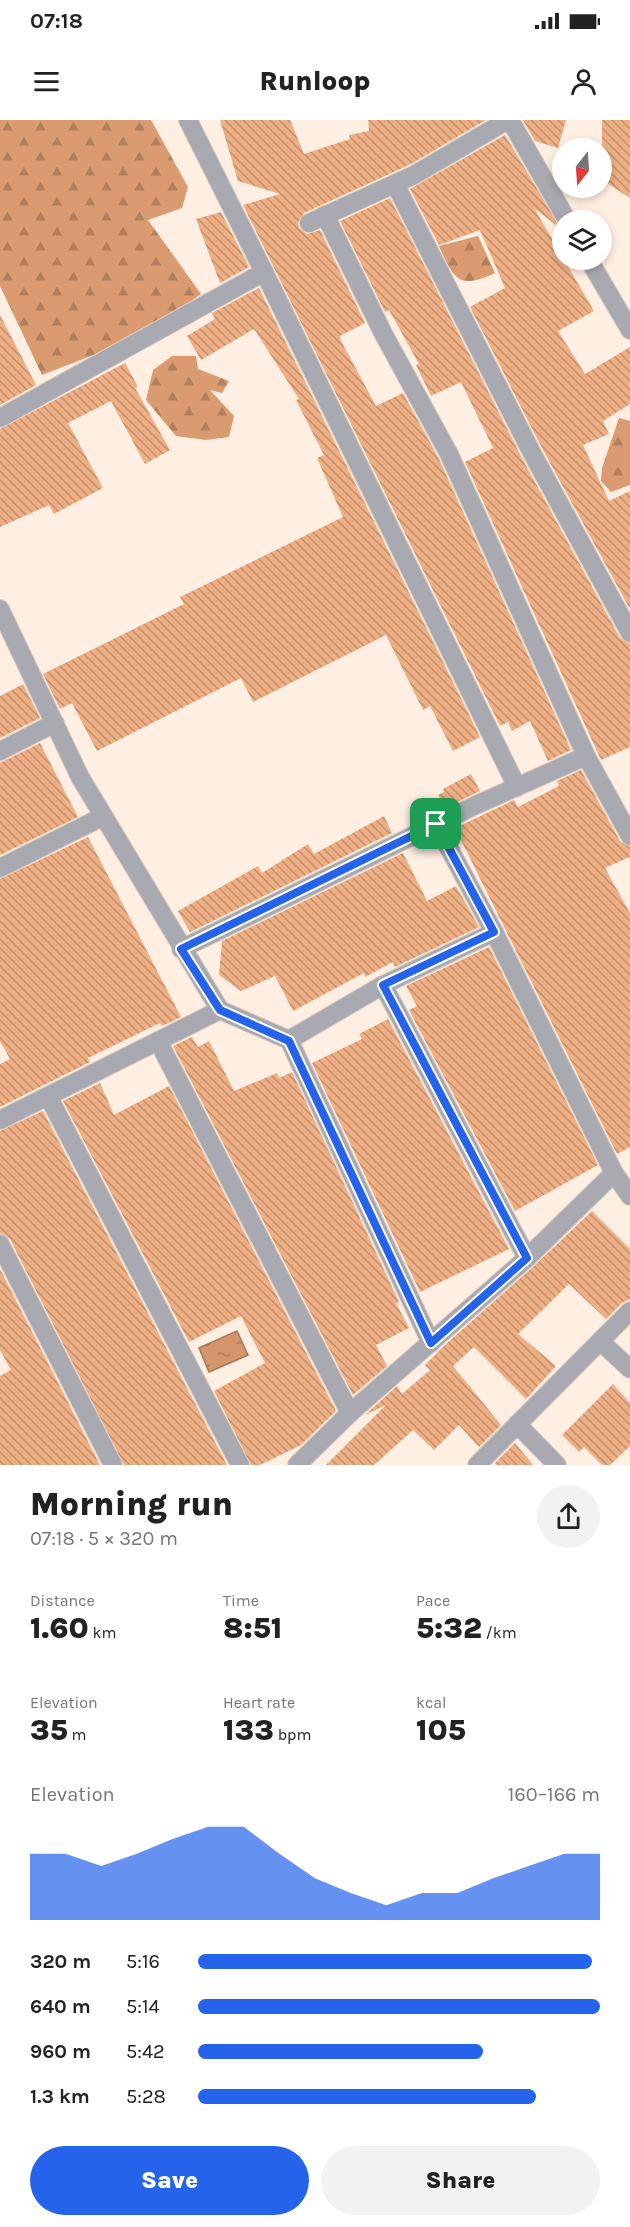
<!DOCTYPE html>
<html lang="en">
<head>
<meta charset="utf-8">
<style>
  :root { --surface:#fff; --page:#f2f2f2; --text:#222; --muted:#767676; --accent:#2563eb }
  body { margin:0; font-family:Karla,sans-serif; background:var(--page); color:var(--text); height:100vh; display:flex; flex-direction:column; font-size:22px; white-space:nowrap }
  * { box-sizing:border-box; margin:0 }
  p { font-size:20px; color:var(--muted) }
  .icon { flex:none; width:33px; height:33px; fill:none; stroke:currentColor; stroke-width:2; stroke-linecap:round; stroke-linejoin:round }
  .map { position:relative; height:1345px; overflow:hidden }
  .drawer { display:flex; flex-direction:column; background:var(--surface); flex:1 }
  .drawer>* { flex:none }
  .needle { width:39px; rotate:197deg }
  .controls { position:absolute; left:552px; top:18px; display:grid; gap:12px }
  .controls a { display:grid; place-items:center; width:60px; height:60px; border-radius:50%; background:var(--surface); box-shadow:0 3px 9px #0003; font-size:30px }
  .pin { position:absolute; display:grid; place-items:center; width:51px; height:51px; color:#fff; margin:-26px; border-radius:12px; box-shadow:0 3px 9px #0006 }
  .round { display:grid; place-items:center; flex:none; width:63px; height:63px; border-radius:32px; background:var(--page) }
  .overview { display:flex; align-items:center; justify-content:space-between; height:102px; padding:0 30px }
  h1 { font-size:33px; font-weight:800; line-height:45px }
  .figures { display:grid; grid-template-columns:repeat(3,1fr); gap:9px; height:102px; padding:6px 30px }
  .figures div { display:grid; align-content:center }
  .figures b { font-size:30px; font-weight:800 }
  .figures small { font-size:16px; font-weight:400 }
  .figures p { font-size:16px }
  .chart { height:168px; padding:12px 30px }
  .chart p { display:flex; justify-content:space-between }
  .chart svg { width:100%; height:108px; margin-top:6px; fill:var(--accent); opacity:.7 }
  .cta { display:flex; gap:12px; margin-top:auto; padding:12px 30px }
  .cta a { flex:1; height:69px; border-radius:36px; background:var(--accent); color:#fff; font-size:24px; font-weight:800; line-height:69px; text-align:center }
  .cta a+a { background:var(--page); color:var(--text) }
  ul { padding:0 30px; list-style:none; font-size:20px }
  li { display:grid; grid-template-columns:96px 72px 1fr; align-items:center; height:45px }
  li i { height:15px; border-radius:8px; background:var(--accent) }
  .status { display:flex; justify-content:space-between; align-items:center; height:42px; padding:0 30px; background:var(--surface); direction:ltr }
  .status svg { height:16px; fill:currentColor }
  header { display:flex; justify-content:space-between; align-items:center; height:78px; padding:0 30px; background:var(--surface); font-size:27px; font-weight:800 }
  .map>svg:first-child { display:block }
  .forest { fill:url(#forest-firs) }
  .water { fill:url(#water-ripples); stroke:#a57758; stroke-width:1.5 }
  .building { fill:url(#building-back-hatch) }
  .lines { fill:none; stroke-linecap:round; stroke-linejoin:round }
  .street-casing { stroke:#dbcbc1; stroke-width:20 }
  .street { stroke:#a9aab1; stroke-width:18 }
  .route-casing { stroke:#fff; stroke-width:12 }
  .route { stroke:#2563eb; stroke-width:8 }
</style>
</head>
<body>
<div class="status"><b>07:18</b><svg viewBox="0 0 49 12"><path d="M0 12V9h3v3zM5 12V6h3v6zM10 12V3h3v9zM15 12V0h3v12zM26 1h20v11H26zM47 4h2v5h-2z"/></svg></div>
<header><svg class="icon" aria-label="menu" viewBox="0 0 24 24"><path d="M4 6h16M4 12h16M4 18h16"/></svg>Runloop<svg class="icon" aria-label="person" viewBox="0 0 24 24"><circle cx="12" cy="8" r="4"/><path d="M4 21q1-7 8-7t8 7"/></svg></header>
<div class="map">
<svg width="630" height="1345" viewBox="0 0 630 1345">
  <defs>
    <pattern id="forest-firs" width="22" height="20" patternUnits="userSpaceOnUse" patternTransform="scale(1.5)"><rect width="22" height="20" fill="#da9b70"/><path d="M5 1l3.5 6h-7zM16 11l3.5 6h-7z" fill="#b27f5c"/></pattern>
    <pattern id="water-ripples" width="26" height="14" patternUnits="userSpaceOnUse" patternTransform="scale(1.5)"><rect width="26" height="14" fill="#d5966c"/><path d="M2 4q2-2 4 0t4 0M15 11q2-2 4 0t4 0" fill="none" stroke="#ae7b59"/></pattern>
    <pattern id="building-back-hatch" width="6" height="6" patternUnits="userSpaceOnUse" patternTransform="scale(1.5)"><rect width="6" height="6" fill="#efaf84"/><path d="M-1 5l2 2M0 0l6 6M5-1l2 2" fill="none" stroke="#c28f6c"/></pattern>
  </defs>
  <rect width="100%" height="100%" fill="#ffeee2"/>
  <g class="forest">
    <polygon points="0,0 151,0 188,67 182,88 148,100 201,174 142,216 42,255 0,166"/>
    <path d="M478 116 495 153C459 170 454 160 439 126Z"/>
    <polygon points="172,236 196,236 198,249 229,261 222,273 210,270 234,296 229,317 206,320 176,316 146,280 153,250"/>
    <polygon points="619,298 630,301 630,365 611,372 601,361 602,348"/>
  </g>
  <polygon class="water" points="237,1211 248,1235 209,1252 199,1228"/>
  <g class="building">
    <polygon points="220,0 290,0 304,34 350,19 349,15 369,11 368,0 486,0 409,45 304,93 298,103 299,108 307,114 320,110 365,203 340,216 341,221 376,286 403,273 439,339 571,630 548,641 530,601 512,611 508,602 500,606 243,85 280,74 238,61"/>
    <polygon points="523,0 566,0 558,28 535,21"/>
    <polygon points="602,0 630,0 630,78 602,60 602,47 605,43 602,42"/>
    <polygon points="505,15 561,109 534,88 594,191 558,211 585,254 630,227 630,284 603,301 609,314 583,325 609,381 630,371 630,489 543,330 470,187 505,168 480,110 439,125 410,69"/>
    <polygon points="390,78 523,340 620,518 630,524 630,627 601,640 465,342 493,328 461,262 431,276 416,245 419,244 389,190 385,192 340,101"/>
    <polygon points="221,92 249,147 220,163 196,99"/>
    <polygon points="259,168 480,617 453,631 430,586 423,590 386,515 253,582 241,558 97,631 72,583 60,589 43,554 184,484 180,477 343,397 317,338 324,335 296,280 299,279 254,209 201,240 187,216 215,199 212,193"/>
    <polygon points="0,195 36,265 0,285"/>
    <polygon points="125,243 138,267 135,268 170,330 145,344 111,281 68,303 103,368 54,394 49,385 0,407 0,309"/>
    <polygon points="23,564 40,598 0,618 0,576"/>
    <polygon points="40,623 78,697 0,735 0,643"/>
    <polygon points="581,650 620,721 630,727 630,737 605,748 630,793 630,1027 617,1034 455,708 514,680 518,687 559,666 557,661"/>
    <polygon points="471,654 480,671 445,688 438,675 444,672 443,669"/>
    <polygon points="384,696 392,713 190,812 178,791 258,746 262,753 308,724 314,734"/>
    <polygon points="88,717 181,897 162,906 160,903 88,938 90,942 0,987 0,944 10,939 0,921 0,759"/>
    <polygon points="403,733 427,781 456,766 479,807 395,847 393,842 365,857 364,853 293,891 275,856 241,871 219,855 222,821"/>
    <polygon points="489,827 598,1045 515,1091 409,890 417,886 406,866"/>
    <polygon points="388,899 509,1129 420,1172 312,943 362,919 359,914"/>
    <polygon points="192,917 198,927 209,921 234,971 277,953 279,958 292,952 399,1182 396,1183 409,1208 376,1225 387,1246 353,1275 173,926"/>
    <polygon points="100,963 114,995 169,966 336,1291 301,1325 260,1345 251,1345 214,1271 265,1243 241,1196 189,1222 63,981"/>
    <polygon points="43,991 227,1345 124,1345 10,1119 0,1113 0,1011"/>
    <polygon points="592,1091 630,1129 630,1179 622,1183 606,1199 569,1164 518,1214 556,1246 526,1279 474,1227 453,1246 501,1305 479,1327 459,1305 434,1330 413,1310 374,1345 326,1345 386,1285 365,1295 397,1266 402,1274 430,1250 425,1245 446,1224 534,1146"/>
    <polygon points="0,1149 100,1345 0,1345 0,1256 11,1250 0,1230"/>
    <polygon points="613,1264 630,1283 630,1326 610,1345 602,1345 584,1327 579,1332 562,1315"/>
    <polygon points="515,1323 533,1345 496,1345 495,1343"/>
  </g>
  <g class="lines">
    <g class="street-casing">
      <g id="street">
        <polyline points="510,0 567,100"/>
        <polyline points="395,64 533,335 630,513"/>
        <polyline points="325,95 384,215 449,334 586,636 630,716"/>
        <polyline points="309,103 414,55 508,0"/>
        <polyline points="589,140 630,210"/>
        <polyline points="264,152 517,667"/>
        <polyline points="0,298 264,152 188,0"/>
        <polyline points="0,489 80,657 220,890 289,920 431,1223"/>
        <polyline points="0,631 55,603"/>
        <polyline points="436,704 494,812 614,1053 630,1076"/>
        <polyline points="0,748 102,697"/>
        <polyline points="181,829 476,685 586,636"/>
        <polyline points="383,865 527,1138"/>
        <polyline points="289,920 383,865 494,812"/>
        <polyline points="158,921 350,1293"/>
        <polyline points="48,976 240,1345"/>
        <polyline points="0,1000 220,890"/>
        <polyline points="0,1124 113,1345"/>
        <polyline points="600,1221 630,1249"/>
        <polyline points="517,1304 557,1345"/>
        <polyline points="297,1345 350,1293 527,1138 614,1053"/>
        <polyline points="477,1345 630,1191"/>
      </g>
    </g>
    <use href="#street" class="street"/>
  </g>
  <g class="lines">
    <g class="route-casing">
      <polygon id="route" points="436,704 494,812 383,865 527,1138 431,1223 289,921 220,890 181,829"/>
    </g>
    <use href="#route" class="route"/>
  </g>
</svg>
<div class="controls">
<a><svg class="needle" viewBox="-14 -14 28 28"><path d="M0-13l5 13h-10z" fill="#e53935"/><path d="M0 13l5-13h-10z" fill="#767676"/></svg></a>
<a><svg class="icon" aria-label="layers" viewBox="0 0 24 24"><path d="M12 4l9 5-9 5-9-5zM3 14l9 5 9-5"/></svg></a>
</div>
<div class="pin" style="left:436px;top:704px;background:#1e9e55"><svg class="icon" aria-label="arrive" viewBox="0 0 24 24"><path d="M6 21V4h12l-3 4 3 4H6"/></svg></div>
</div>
<section class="drawer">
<div class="overview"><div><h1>Morning run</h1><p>07:18 · 5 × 320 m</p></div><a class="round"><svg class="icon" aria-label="share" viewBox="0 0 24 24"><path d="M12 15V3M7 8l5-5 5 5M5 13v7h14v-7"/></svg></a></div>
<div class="figures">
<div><p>Distance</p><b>1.60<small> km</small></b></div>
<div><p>Time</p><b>8:51</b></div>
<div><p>Pace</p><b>5:32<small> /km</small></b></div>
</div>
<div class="figures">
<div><p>Elevation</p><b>35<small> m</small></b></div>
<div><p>Heart rate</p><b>133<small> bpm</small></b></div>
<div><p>kcal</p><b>105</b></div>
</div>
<div class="chart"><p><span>Elevation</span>160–166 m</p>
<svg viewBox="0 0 160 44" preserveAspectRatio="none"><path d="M0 44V17L10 17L20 22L30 17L40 11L50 6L60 6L70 17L80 27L90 33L100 38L110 33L120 33L130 27L140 22L150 17L160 17V44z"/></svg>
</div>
<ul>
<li><b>320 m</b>5:16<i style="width:98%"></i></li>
<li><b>640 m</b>5:14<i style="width:100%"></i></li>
<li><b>960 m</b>5:42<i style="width:71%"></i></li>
<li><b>1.3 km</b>5:28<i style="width:84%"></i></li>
</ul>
<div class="cta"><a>Save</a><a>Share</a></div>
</section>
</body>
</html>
